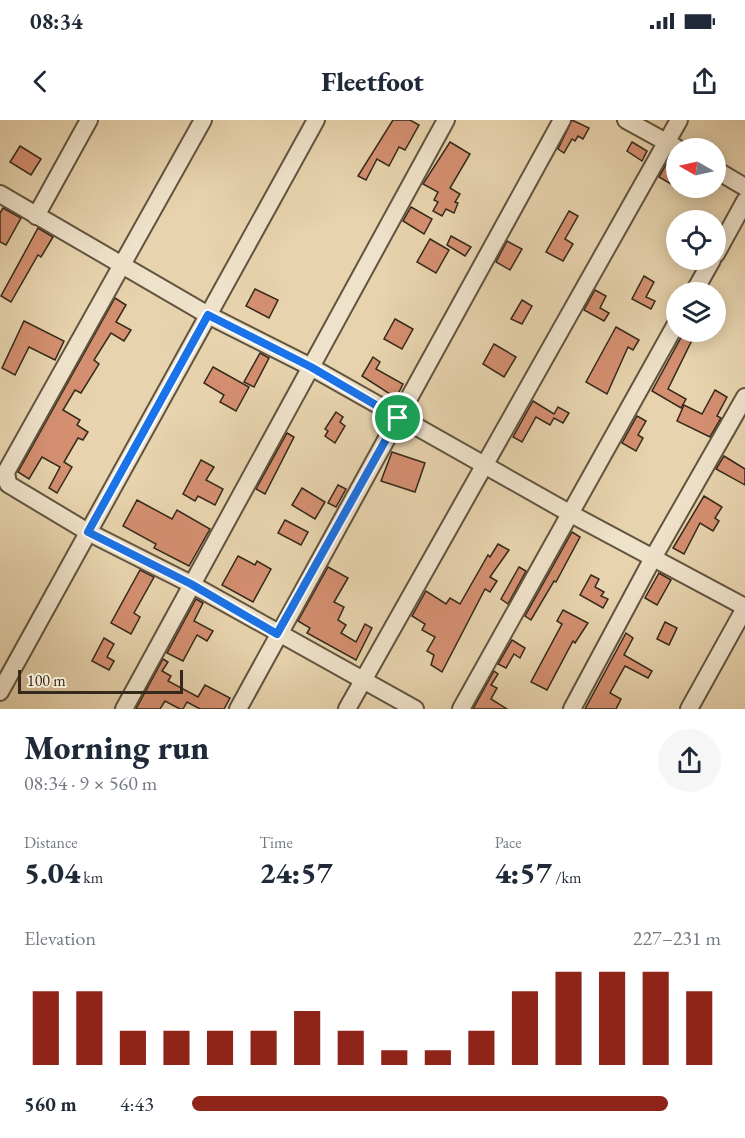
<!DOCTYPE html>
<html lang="en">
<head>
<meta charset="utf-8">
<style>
  :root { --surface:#fff; --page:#f6f6f7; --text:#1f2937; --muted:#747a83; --accent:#8f2418 }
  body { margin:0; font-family:"EB Garamond",serif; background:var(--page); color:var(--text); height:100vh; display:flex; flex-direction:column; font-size:22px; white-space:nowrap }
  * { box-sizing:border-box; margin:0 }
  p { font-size:20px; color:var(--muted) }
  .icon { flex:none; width:33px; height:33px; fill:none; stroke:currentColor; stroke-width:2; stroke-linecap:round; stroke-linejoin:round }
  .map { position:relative; height:589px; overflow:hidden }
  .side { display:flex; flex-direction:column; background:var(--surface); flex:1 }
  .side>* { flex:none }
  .needle { width:39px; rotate:279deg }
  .fabs { position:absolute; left:666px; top:18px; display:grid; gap:12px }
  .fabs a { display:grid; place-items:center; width:60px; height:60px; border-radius:50%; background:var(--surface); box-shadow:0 3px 15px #0003; font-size:30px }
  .scale { position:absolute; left:18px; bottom:15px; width:165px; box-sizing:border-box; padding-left:6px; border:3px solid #34291a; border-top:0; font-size:16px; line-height:21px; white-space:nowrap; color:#34291a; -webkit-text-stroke:4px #efe2ca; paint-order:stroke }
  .pin { position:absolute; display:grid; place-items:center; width:51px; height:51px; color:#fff; margin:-26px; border:3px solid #fff; border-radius:50%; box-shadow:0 2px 6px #0007 }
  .round { display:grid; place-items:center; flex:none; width:63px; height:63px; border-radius:32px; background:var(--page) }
  .head { display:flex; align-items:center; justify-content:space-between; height:102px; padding:0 24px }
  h1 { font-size:33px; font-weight:800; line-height:45px }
  .metrics { display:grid; grid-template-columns:repeat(3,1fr); gap:9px; height:102px; padding:6px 24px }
  .metrics div { display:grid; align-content:center }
  .metrics b { font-size:30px; font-weight:800 }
  .metrics small { font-size:16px; font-weight:400 }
  .metrics p { font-size:16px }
  .chart { height:168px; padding:12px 24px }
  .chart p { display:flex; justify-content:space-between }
  .chart svg { width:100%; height:108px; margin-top:6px; stroke:var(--accent); stroke-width:6 }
  ul { padding:0 24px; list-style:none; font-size:20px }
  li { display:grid; grid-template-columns:96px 72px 1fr; align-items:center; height:45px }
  li i { height:15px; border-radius:8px; background:var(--accent) }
  .status { display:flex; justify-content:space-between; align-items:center; height:42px; padding:0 30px; background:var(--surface); direction:ltr }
  .status svg { height:16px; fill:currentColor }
  header { display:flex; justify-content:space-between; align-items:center; height:78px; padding:0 24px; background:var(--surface); font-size:27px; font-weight:800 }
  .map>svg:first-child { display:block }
  .building { fill:#d48f70; stroke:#34291a; stroke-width:1.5 }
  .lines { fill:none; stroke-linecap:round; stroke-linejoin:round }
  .minor-casing { stroke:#61543f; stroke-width:20 }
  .minor { stroke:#efe2ca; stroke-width:16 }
  .route-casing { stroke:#fff; stroke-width:12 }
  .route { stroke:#1a73e8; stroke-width:8 }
</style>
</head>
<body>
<div class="status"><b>08:34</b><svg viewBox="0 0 49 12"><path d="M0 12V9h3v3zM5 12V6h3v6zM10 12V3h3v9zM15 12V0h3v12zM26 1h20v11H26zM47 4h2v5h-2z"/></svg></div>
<header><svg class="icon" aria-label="back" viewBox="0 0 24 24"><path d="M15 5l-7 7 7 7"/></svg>Fleetfoot<svg class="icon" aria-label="share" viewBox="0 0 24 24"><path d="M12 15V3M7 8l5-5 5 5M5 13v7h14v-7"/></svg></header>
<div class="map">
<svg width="745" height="589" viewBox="0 0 745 589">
  <rect width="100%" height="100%" fill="#e7d3ad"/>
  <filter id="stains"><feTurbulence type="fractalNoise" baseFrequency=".00333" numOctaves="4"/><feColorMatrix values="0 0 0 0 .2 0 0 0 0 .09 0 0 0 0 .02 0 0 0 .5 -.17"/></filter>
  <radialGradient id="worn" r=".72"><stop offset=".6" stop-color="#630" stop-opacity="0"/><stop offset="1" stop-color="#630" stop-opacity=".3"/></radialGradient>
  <g class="building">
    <polygon points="393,0 410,0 419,5 405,30 399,27 389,46 377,39 366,60 358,56"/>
    <polygon points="572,0 589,8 583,19 578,16 575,21 572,19 564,33 558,29"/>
    <polygon points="450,22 470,34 450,68 460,74 455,82 458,83 454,93 446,89 442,96 433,91 438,82 434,80 438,72 423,64"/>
    <polygon points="632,22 647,31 642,41 627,31"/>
    <polygon points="20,26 41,39 31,55 10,42"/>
    <polygon points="667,43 676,49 676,67 659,57"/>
    <polygon points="411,87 432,99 424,114 403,101"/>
    <polygon points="3,88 21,98 6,125 0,122 0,93"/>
    <polygon points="569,91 578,96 565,119 573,124 563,141 546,132"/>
    <polygon points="38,108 53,117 41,137 38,135 11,182 1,176"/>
    <polygon points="451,116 471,127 465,136 447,125"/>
    <polygon points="430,119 449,130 436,153 417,142"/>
    <polygon points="507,121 522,129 510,150 496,142"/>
    <polygon points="644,156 654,162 646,177 655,181 651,189 632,179"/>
    <polygon points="255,169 278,180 269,198 246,186"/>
    <polygon points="595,170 606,176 600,188 609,193 604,201 584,190"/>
    <polygon points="115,178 126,185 116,202 131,210 124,221 111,213 94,240 99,244 81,273 75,270 63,290 80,300 77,305 88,312 83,320 78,318 64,342 72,347 57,373 49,368 60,347 42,337 29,359 18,352"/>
    <polygon points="522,180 532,186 522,204 511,199"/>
    <polygon points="395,199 413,209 402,229 384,219"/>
    <polygon points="24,201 64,221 55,240 29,227 15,255 2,248"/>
    <polygon points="616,207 639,220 633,230 628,227 607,274 586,262"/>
    <polygon points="684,212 696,212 668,269 686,279 681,288 652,271"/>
    <polygon points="494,224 516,237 504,257 483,244"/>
    <polygon points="260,233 269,238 254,267 244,262"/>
    <polygon points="373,237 380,242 376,249 403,264 396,278 362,256"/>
    <polygon points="213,247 249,267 236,291 220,282 224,275 204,263"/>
    <polygon points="715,270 727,277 717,296 721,298 710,317 677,301 684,285 702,294"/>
    <polygon points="533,281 554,294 558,287 569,293 563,303 554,298 550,305 536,297 522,322 513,317"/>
    <polygon points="336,292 343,297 340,302 345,306 335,323 325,316 328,311 325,309"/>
    <polygon points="637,296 646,301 638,315 643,318 636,331 622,323"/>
    <polygon points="287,313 294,317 265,374 256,369"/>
    <polygon points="392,332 425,343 415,372 381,361"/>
    <polygon points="724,336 745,349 745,365 716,349"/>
    <polygon points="201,340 214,347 206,360 223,369 215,385 198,376 195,381 183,374"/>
    <polygon points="338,365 346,369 336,387 328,383"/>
    <polygon points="302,368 325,382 315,399 292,385"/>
    <polygon points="704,376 722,387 715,398 719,401 713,411 700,403 684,434 673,428"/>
    <polygon points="137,380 172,399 177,390 210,409 189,446 154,428 156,424 123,406"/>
    <polygon points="285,400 308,412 301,425 278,413"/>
    <polygon points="572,412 580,417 556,462 554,461 531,500 525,496"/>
    <polygon points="498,424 509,430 490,457 497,461 490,472 485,469 442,552 431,545 434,535 427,531 435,517 422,510 425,504 412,496 426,471 446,484 450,478 460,484 488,435 490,437"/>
    <polygon points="238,436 255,445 257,441 271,449 253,482 222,465"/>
    <polygon points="328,447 348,458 334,482 344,487 338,500 346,505 341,513 356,522 365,504 372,508 356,540 307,513 310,508 298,501"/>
    <polygon points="519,447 526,451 508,484 501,479"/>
    <polygon points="140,450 154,457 134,493 140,497 131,514 111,503"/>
    <polygon points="659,453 671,460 657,485 645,478"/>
    <polygon points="591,455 599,459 595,467 604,472 601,476 608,479 603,488 580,475"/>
    <polygon points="196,479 203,483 194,501 213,511 207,521 197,515 183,541 167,533"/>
    <polygon points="563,490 588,503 575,523 573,521 547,570 531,562 562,504 557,501"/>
    <polygon points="665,502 677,508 669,525 657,519"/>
    <polygon points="626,513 633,518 624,535 652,551 648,558 625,546 610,573 621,579 616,589 585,589"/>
    <polygon points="104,518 114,524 107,537 114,541 109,550 92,541"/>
    <polygon points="512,520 525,528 520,538 514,534 506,548 498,544"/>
    <polygon points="163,539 168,542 162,551 171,556 168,561 198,577 205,565 230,578 224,589 200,589 187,582 183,589 180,589 165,581 160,589 136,589"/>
    <polygon points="494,551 498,554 491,565 497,568 491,579 507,589 473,589"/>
  </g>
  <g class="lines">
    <g class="minor-casing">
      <g id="minor">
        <polyline points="203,0 6,352 8,364 88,412 191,464 415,589"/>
        <polyline points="626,0 677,28"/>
        <polyline points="716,50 745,67"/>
        <polyline points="0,74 208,195 311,247 571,394 745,487"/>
        <polyline points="36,96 89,0"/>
        <polyline points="716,134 745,81"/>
        <polyline points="694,172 712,140"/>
        <polyline points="0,572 316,0"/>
        <polyline points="124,589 446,0"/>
        <polyline points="238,589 562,0"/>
        <polyline points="347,589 679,0"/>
        <polyline points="461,589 676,204"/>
        <polyline points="572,589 653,438 745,277"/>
        <polyline points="689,589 745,488"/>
      </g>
    </g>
    <use href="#minor" class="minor"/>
  </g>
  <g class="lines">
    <g class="route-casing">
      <polygon id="route" points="208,195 311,247 398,298 277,514 191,464 88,412"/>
    </g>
    <use href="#route" class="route"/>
  </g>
  <rect width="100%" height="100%" filter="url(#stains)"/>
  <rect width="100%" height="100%" fill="url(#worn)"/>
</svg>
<div class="fabs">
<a><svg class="needle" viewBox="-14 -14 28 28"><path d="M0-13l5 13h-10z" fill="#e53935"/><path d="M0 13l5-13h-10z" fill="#747a83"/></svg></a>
<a><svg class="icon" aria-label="locate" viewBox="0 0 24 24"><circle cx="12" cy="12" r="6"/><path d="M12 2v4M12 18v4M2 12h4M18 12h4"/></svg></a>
<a><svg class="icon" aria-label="layers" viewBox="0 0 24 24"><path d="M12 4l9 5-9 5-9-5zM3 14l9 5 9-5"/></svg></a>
</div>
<div class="scale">100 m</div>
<div class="pin" style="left:398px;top:298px;background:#1e9e55"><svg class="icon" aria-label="arrive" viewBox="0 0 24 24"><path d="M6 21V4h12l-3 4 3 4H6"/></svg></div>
</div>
<section class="side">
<div class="head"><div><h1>Morning run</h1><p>08:34 · 9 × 560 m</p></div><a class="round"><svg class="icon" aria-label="share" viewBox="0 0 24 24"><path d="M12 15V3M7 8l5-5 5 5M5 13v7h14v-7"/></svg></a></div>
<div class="metrics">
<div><p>Distance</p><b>5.04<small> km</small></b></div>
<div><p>Time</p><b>24:57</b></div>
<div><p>Pace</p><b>4:57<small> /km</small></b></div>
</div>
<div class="chart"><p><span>Elevation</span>227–231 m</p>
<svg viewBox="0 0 160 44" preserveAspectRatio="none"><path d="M5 44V14M15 44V14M25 44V30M35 44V30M45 44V30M55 44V30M65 44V22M75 44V30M85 44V38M95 44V38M105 44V30M115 44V14M125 44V6M135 44V6M145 44V6M155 44V14"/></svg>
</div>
<ul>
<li><b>560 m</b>4:43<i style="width:90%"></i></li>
</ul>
</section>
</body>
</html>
